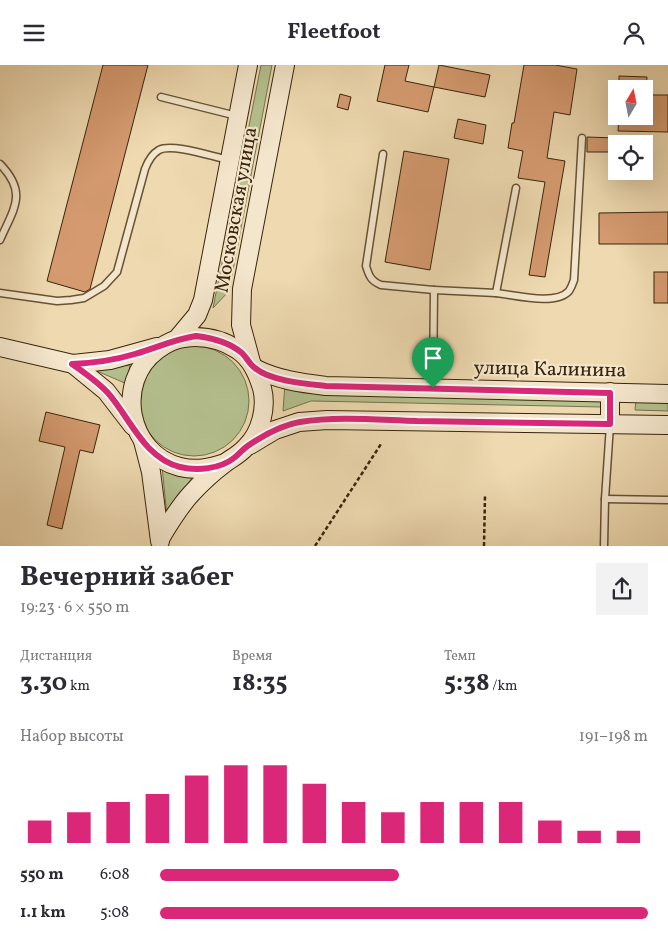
<!DOCTYPE html>
<html lang="ru">
<head>
<meta charset="utf-8">
<style>
  :root { --surface:#fff; --page:#f2f2f3; --text:#2b2b33; --muted:#7c7c81; --accent:#db2777 }
  body { margin:0; font-family:Vollkorn,serif; background:var(--page); color:var(--text); height:100vh; display:flex; flex-direction:column; font-size:19px; white-space:nowrap }
  * { box-sizing:border-box; margin:0 }
  p { font-size:16px; color:var(--muted) }
  .icon { flex:none; width:28px; height:28px; fill:none; stroke:currentColor; stroke-width:2; stroke-linecap:round; stroke-linejoin:round }
  .map { position:relative; height:481px; overflow:hidden }
  .side { display:flex; flex-direction:column; background:var(--surface); flex:1 }
  .side>* { flex:none }
  .needle { width:32px; rotate:10deg }
  .tools { position:absolute; left:608px; top:15px; display:grid; gap:10px }
  .tools a { display:grid; place-items:center; width:45px; height:45px; border-radius:0px; background:var(--surface); box-shadow:0 5px 20px #0002; font-size:25px }
  .pin { position:absolute; display:grid; place-items:center; width:42px; height:42px; color:#fff; margin:-51px -21px; border-radius:50% 50% 50% 0; rotate:-45deg; box-shadow:0 0 5px #0007 }
  .pin .icon { rotate:45deg }
  .round { display:grid; place-items:center; flex:none; width:52px; height:52px; border-radius:0px; background:var(--page) }
  .head { display:flex; align-items:center; justify-content:space-between; height:85px; padding:0 20px }
  h1 { font-size:28px; font-weight:700; line-height:38px }
  .stats { display:grid; grid-template-columns:repeat(3,1fr); gap:8px; height:85px; padding:5px 20px }
  .stats div { display:grid; align-content:center }
  .stats b { font-size:25px; font-weight:700 }
  .stats small { font-size:14px; font-weight:400 }
  .stats p { font-size:14px }
  .chart { height:140px; padding:10px 20px }
  .chart p { display:flex; justify-content:space-between }
  .chart svg { width:100%; height:90px; margin-top:5px; stroke:var(--accent); stroke-width:6 }
  ul { padding:0 20px; list-style:none; font-size:16px }
  li { display:grid; grid-template-columns:80px 60px 1fr; align-items:center; height:38px }
  li i { height:12px; border-radius:6px; background:var(--accent) }
  header { display:flex; justify-content:space-between; align-items:center; height:65px; padding:0 20px; background:var(--surface); font-size:22px; font-weight:700 }
  .map>svg:first-child { display:block }
  .green { fill:#b4c08e; stroke:#76724c }
  .building { fill:#d59a6f; stroke:#38250b }
  .lines { fill:none; stroke-linecap:round; stroke-linejoin:round }
  .lane-casing { stroke:#665234; stroke-width:9 }
  .secondary-casing { stroke:#38250b; stroke-width:20 }
  .path { stroke:#38250b; stroke-width:2.5; stroke-dasharray:4 2.5; stroke-linecap:butt }
  .lane { stroke:#f4e6cc; stroke-width:6 }
  .secondary { stroke:#f4e6cc; stroke-width:18 }
  .route-casing { stroke:#fff; stroke-width:10 }
  .route { stroke:#db2777; stroke-width:6 }
  .labels { text-anchor:middle; dominant-baseline:central; stroke-width:4.5; stroke-linejoin:round; paint-order:stroke }
  .street-label { font-size:20px; fill:#38250b; stroke:#f4e6cc }
</style>
</head>
<body>
<header><svg class="icon" aria-label="menu" viewBox="0 0 24 24"><path d="M4 6h16M4 12h16M4 18h16"/></svg>Fleetfoot<svg class="icon" aria-label="person" viewBox="0 0 24 24"><circle cx="12" cy="8" r="4"/><path d="M4 21q1-7 8-7t8 7"/></svg></header>
<div class="map">
<svg width="668" height="481" viewBox="0 0 668 481">
  <rect width="100%" height="100%" fill="#eed9b0"/>
  <filter id="stains"><feTurbulence type="fractalNoise" baseFrequency=".004" numOctaves="4"/><feColorMatrix values="0 0 0 0 .2 0 0 0 0 .09 0 0 0 0 .02 0 0 0 .5 -.17"/></filter>
  <radialGradient id="worn" r=".72"><stop offset=".6" stop-color="#630" stop-opacity="0"/><stop offset="1" stop-color="#630" stop-opacity=".3"/></radialGradient>
  <g class="green">
    <polygon points="261,0 272,0 229,226 213,243"/>
    <circle cx="194" cy="336" r="55"/>
    <polygon points="130,300 127,319 90,303"/>
    <polygon points="285,318 603,334 602,342 311,336 283,346"/>
    <polygon points="636,334 668,335 668,346 635,345"/>
    <polygon points="162,402 193,411 167,451"/>
  </g>
  <g class="building">
    <polygon points="103,0 148,0 90,224 85,227 47,216"/>
    <polygon points="385,0 409,0 405,16 434,22 428,47 377,36"/>
    <polygon points="439,0 490,10 485,32 434,22"/>
    <polygon points="524,0 555,0 577,4 570,50 554,47 547,93 565,96 545,212 529,210 545,117 518,113 523,86 508,83 512,58 514,58"/>
    <polygon points="619,11 647,12 646,24 619,24"/>
    <polygon points="340,29 351,32 348,45 337,42"/>
    <polygon points="644,30 668,30 668,67 618,66 619,51 644,51"/>
    <polygon points="458,54 486,60 483,79 454,73"/>
    <polygon points="587,72 616,73 616,87 587,87"/>
    <polygon points="404,86 449,94 430,205 385,197"/>
    <polygon points="668,147 668,179 599,179 599,148"/>
    <rect x="654" y="207" width="14" height="31"/>
    <polygon points="46,347 100,360 93,388 80,385 62,464 47,460 65,382 39,376"/>
  </g>
  <g class="lines">
    <g class="lane-casing">
      <g id="lane">
        <polyline points="161,32 237,51"/>
        <path d="M383 89 366 201C369 211 371 216 381 220L434 225"/>
        <path d="M0 99C28 128 14 143 0 175"/>
        <path d="M0 228 57 236 71 235 84 233 104 221 117 207 145 104C148 96 152 89 159 85 173 78 213 92 229 95"/>
        <path d="M496 228C515 230 556 241 569 226 571 223 573 218 574 215L582 73"/>
        <polyline points="433,322 434,225 496,228 516,123"/>
        <polyline points="605,434 668,435"/>
        <polyline points="604,481 605,434 610,360"/>
      </g>
    </g>
    <g class="secondary-casing">
      <g id="secondary">
        <polyline points="177,274 197,250 203,235 248,0"/>
        <polyline points="0,282 73,299 110,295 157,282"/>
        <polyline points="251,297 241,260 242,224 285,0"/>
        <polyline points="73,299 106,326 133,361"/>
        <path d="M254 303C278 315 301 318 326 321L668 329"/>
        <polyline points="610,359 610,327"/>
        <polyline points="143,376 151,407 160,476"/>
        <polyline points="250,380 275,365 299,357 327,355 668,360"/>
        <path d="M161 472C170 457 179 442 191 429 201 418 213 407 225 398 232 393 240 389 246 382 261 368 267 342 262 323 257 307 251 294 238 285 221 274 204 270 184 273 174 274 165 279 157 285 114 317 128 389 180 402 196 406 210 403 225 398"/>
      </g>
    </g>
    <g class="path">
      <polyline points="315,481 381,379"/>
      <polyline points="484,481 485,431"/>
    </g>
    <use href="#lane" class="lane"/>
    <use href="#secondary" class="secondary"/>
  </g>
  <g class="lines">
    <g class="route-casing">
      <path id="route" d="M196 271C213 273 229 277 242 288 247 293 250 300 255 303 270 316 307 319 326 321L610 328V359C545 358 481 357 417 356 379 355 338 351 300 357 282 360 264 370 249 380 243 384 239 389 234 393 220 404 197 406 180 402 144 393 130 353 108 328 98 317 85 308 72 299 94 298 115 295 135 289 156 283 175 274 196 271Z"/>
    </g>
    <use href="#route" class="route"/>
  </g>
  <g class="labels">
    <g class="street-label">
      <text transform="translate(237 145) rotate(-80)">Московская улица</text>
      <text transform="translate(550 305) rotate(1)">улица Калинина</text>
    </g>
  </g>
  <rect width="100%" height="100%" filter="url(#stains)"/>
  <rect width="100%" height="100%" fill="url(#worn)"/>
</svg>
<div class="tools">
<a><svg class="needle" viewBox="-14 -14 28 28"><path d="M0-13l5 13h-10z" fill="#e53935"/><path d="M0 13l5-13h-10z" fill="#7c7c81"/></svg></a>
<a><svg class="icon" aria-label="locate" viewBox="0 0 24 24"><circle cx="12" cy="12" r="6"/><path d="M12 2v4M12 18v4M2 12h4M18 12h4"/></svg></a>
</div>
<div class="pin" style="left:433px;top:323px;background:#1e9e55"><svg class="icon" aria-label="arrive" viewBox="0 0 24 24"><path d="M6 21V4h12l-3 4 3 4H6"/></svg></div>
</div>
<section class="side">
<div class="head"><div><h1>Вечерний забег</h1><p>19:23 · 6 × 550 m</p></div><a class="round"><svg class="icon" aria-label="share" viewBox="0 0 24 24"><path d="M12 15V3M7 8l5-5 5 5M5 13v7h14v-7"/></svg></a></div>
<div class="stats">
<div><p>Дистанция</p><b>3.30<small> km</small></b></div>
<div><p>Время</p><b>18:35</b></div>
<div><p>Темп</p><b>5:38<small> /km</small></b></div>
</div>
<div class="chart"><p><span>Набор высоты</span>191–198 m</p>
<svg viewBox="0 0 160 44" preserveAspectRatio="none"><path d="M5 44V33M15 44V29M25 44V24M35 44V20M45 44V11M55 44V6M65 44V6M75 44V15M85 44V24M95 44V29M105 44V24M115 44V24M125 44V24M135 44V33M145 44V38M155 44V38"/></svg>
</div>
<ul>
<li><b>550 m</b>6:08<i style="width:49%"></i></li>
<li><b>1.1 km</b>5:08<i style="width:100%"></i></li>
</ul>
</section>
</body>
</html>
